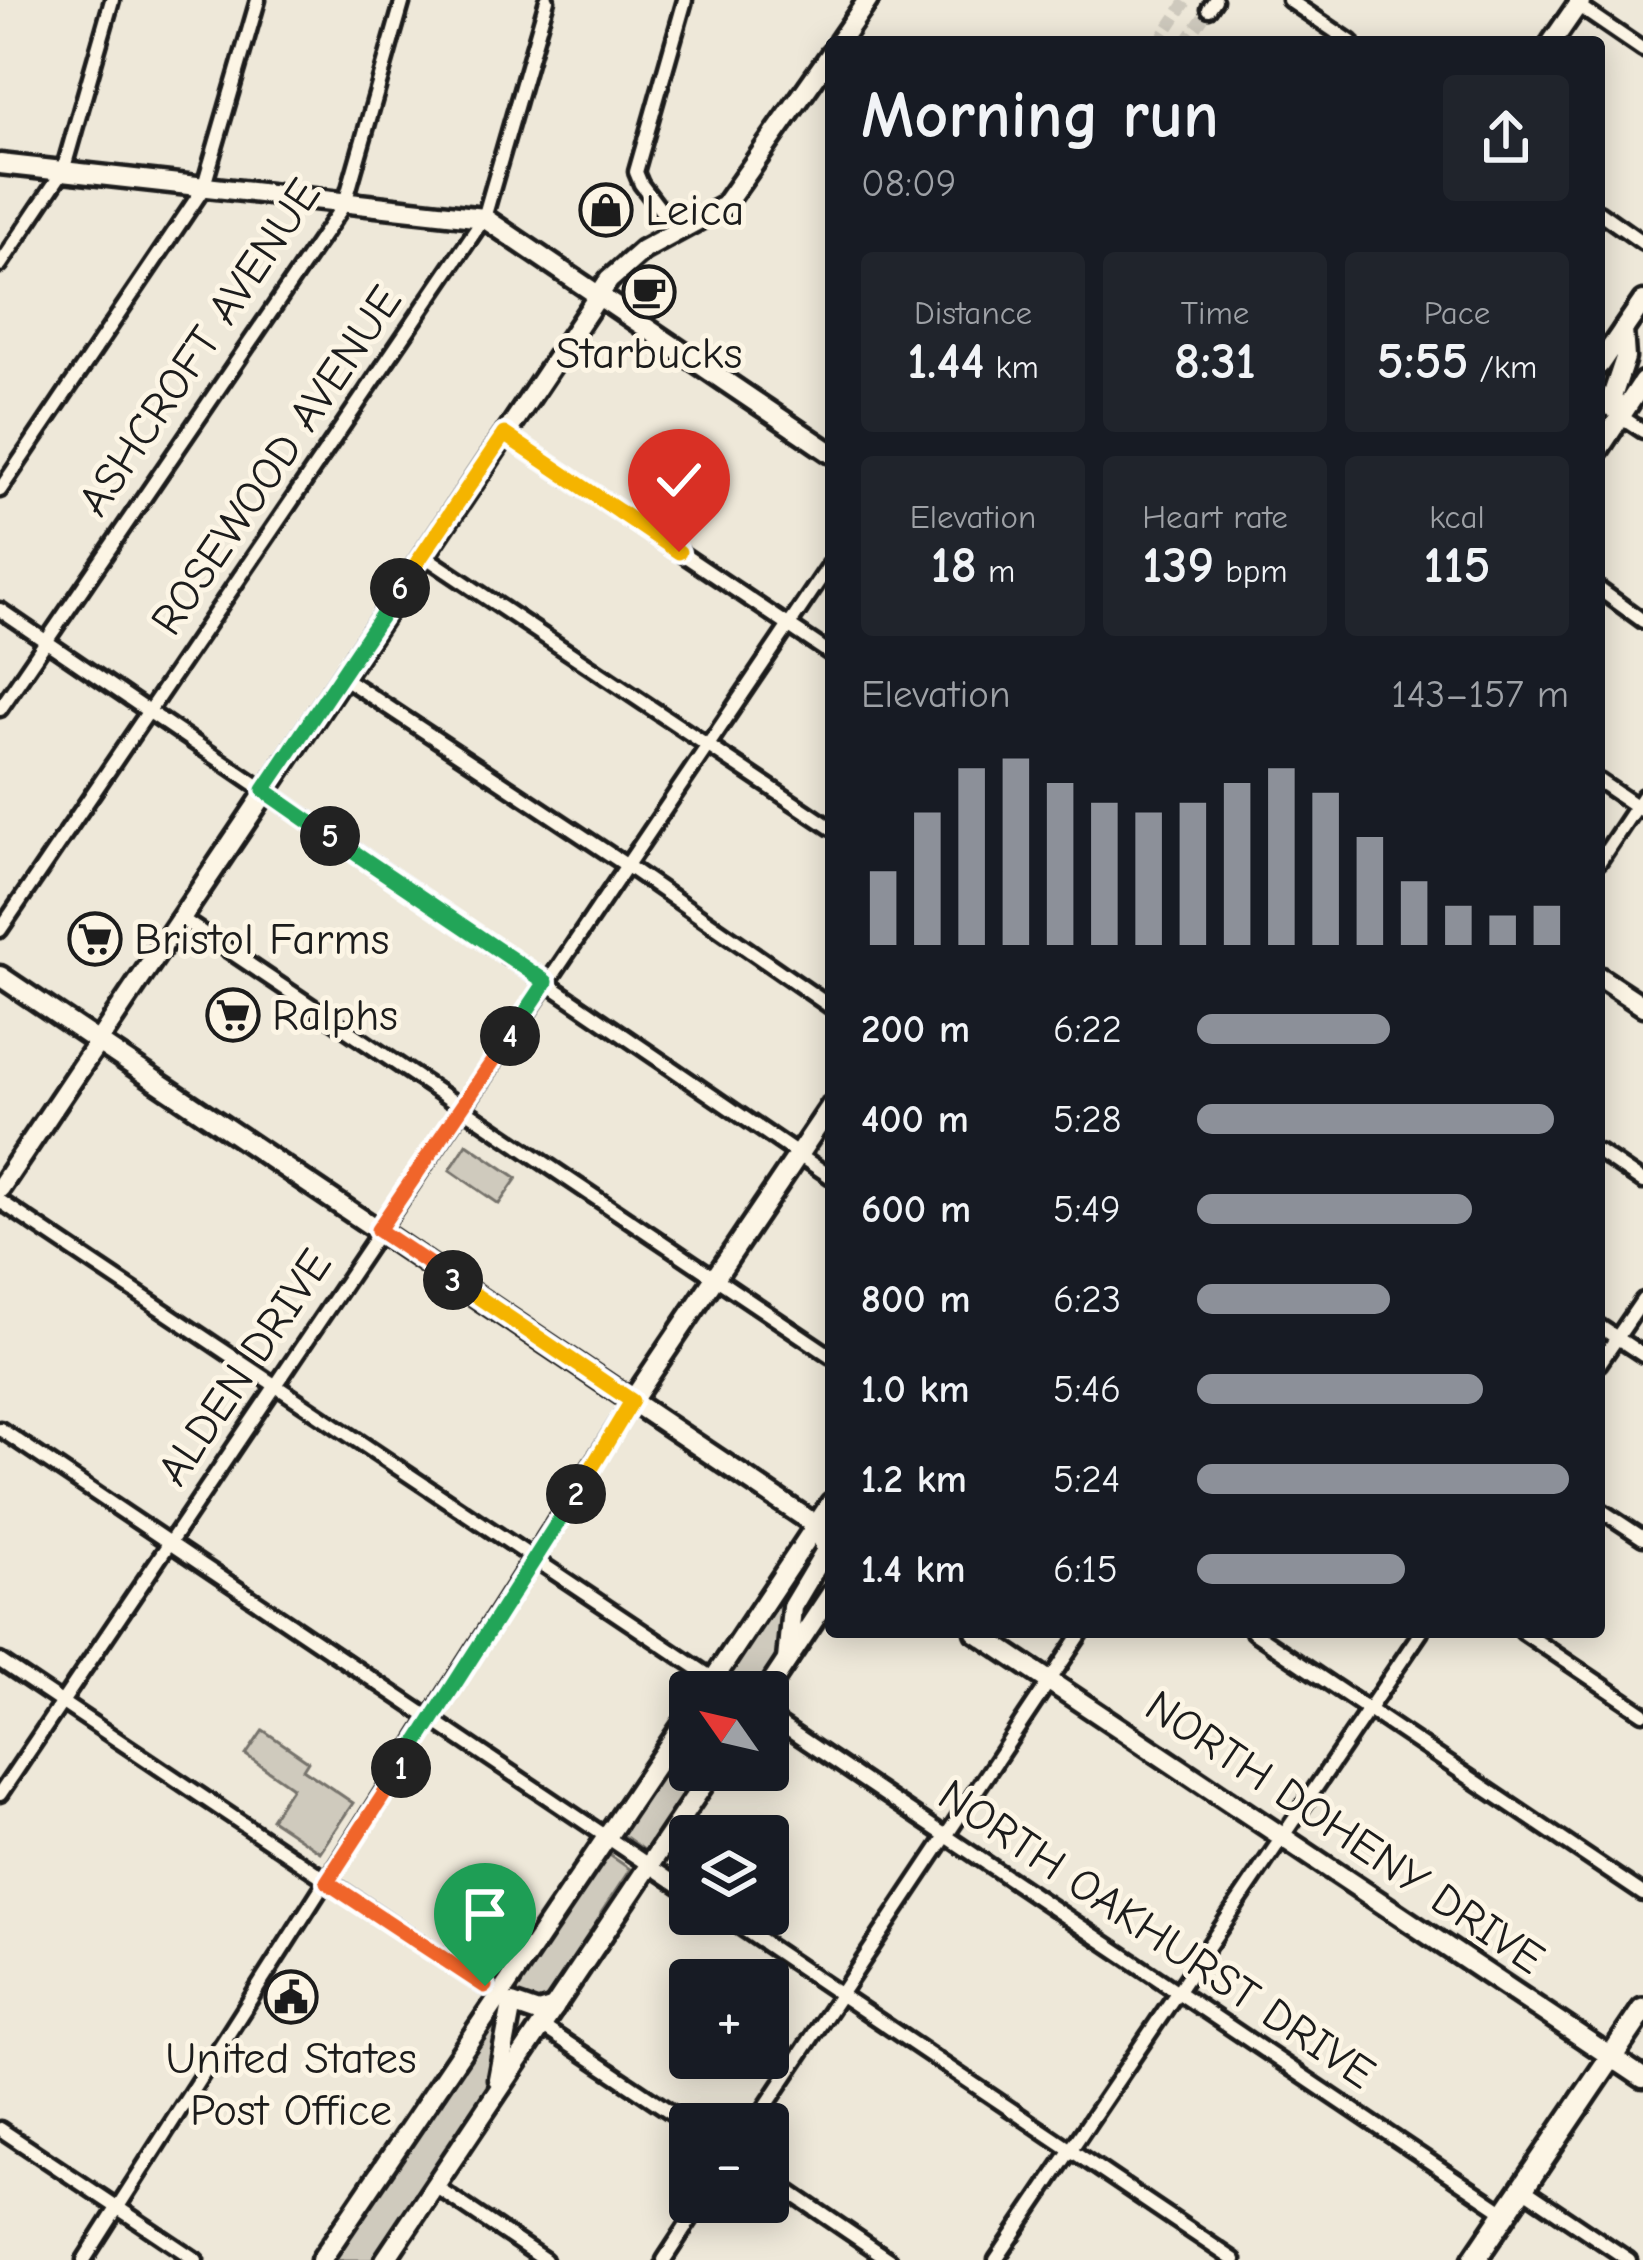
<!DOCTYPE html>
<html lang="en">
<head>
<meta charset="utf-8">
<style>
  :root { --surface:#171b24; --page:#20242c; --text:#f1f3f6; --muted:#9ea1a6; --accent:#8c9099 }
  body { margin:0; font-family:"Comic Neue",sans-serif; background:var(--page); color:var(--text); height:100vh; display:flex; flex-direction:column; font-size:45px; white-space:nowrap }
  * { box-sizing:border-box; margin:0 }
  p { font-size:39px; color:var(--muted) }
  .icon { flex:none; width:66px; height:66px; fill:none; stroke:currentColor; stroke-width:2; stroke-linecap:round; stroke-linejoin:round }
  .map { position:relative; flex:1; overflow:hidden }
  .side { position:absolute; left:825px; top:36px; width:780px; height:1602px; display:flex; flex-direction:column; background:var(--surface); border-radius:12px; box-shadow:0 6px 30px #0003 }
  .side>* { flex:none }
  .needle { width:78px; rotate:304deg }
  .fabs { position:absolute; left:669px; top:1671px; display:grid; gap:24px }
  .fabs a { display:grid; place-items:center; width:120px; height:120px; border-radius:12px; background:var(--surface); box-shadow:0 6px 30px #0003; font-size:60px }
  .pin { position:absolute; display:grid; place-items:center; width:102px; height:102px; color:#fff; margin:-123px -51px; border-radius:50% 50% 50% 0; rotate:-45deg; box-shadow:0 0 12px #0007 }
  .pin .icon { rotate:45deg }
  .km { position:absolute; width:60px; height:60px; margin:-30px; border-radius:50%; background:#222; color:#fff; font-size:33px; line-height:60px; text-align:center }
  .round { display:grid; place-items:center; flex:none; width:126px; height:126px; border-radius:12px; background:var(--page) }
  .summary { display:flex; align-items:center; justify-content:space-between; height:204px; padding:0 36px }
  h1 { font-size:66px; font-weight:700; line-height:90px }
  .stats { display:grid; grid-template-columns:repeat(3,1fr); gap:18px; height:204px; padding:12px 36px }
  .stats div { display:grid; align-content:center; border-radius:12px; background:var(--page); text-align:center }
  .stats b { font-size:51px; font-weight:700 }
  .stats small { font-size:33px; font-weight:400 }
  .stats p { font-size:33px }
  .chart { height:336px; padding:24px 36px }
  .chart p { display:flex; justify-content:space-between }
  .chart svg { width:100%; height:216px; margin-top:12px; stroke:var(--accent); stroke-width:6 }
  ul { padding:0 36px; list-style:none; font-size:39px }
  li { display:grid; grid-template-columns:192px 144px 1fr; align-items:center; height:90px }
  li i { height:30px; border-radius:15px; background:var(--accent) }
  .map>svg:first-child { display:block }
  .green { fill:#cfcabd; stroke:#76736c; stroke-width:3 }
  .lines { fill:none; stroke-linecap:round; stroke-linejoin:round }
  .street-tunnel { stroke:#cec9bd; stroke-width:12; stroke-dasharray:12 6; stroke-linecap:butt }
  .street-casing { stroke:#1c1c1c; stroke-width:21 }
  .secondary-casing { stroke:#1c1c1c; stroke-width:27 }
  .primary-casing { stroke:#1c1c1c; stroke-width:30 }
  .street { stroke:#fcf5e5; stroke-width:12 }
  .secondary { stroke:#fcf5e5; stroke-width:18 }
  .primary { stroke:#fcf5e5; stroke-width:21 }
  .split-1-casing { stroke:#fff; stroke-width:24 }
  .split-2-casing { stroke:#fff; stroke-width:24 }
  .split-3-casing { stroke:#fff; stroke-width:24 }
  .split-4-casing { stroke:#fff; stroke-width:24 }
  .split-5-casing { stroke:#fff; stroke-width:24 }
  .split-6-casing { stroke:#fff; stroke-width:24 }
  .split-7-casing { stroke:#fff; stroke-width:24 }
  .split-8-casing { stroke:#fff; stroke-width:24 }
  .split-1 { stroke:#f0652b; stroke-width:15 }
  .split-2 { stroke:#22a559; stroke-width:15 }
  .split-3 { stroke:#f5b400; stroke-width:15 }
  .split-4 { stroke:#f0652b; stroke-width:15 }
  .split-5 { stroke:#22a559; stroke-width:15 }
  .split-6 { stroke:#22a559; stroke-width:15 }
  .split-7 { stroke:#f5b400; stroke-width:15 }
  .split-8 { stroke:#f5b400; stroke-width:15 }
  .labels { text-anchor:middle; dominant-baseline:central; stroke-width:10; stroke-linejoin:round; paint-order:stroke }
  .poi-label { font-size:45px; fill:#1c1c1c; stroke:#fcf5e5; text-anchor:start }
  .street-label { font-size:45px; fill:#1c1c1c; stroke:#fcf5e5 }
</style>
</head>
<body>
<div class="map">
<svg width="1643" height="2260" viewBox="0 0 1643 2260">
  <rect width="100%" height="100%" fill="#eee8d9"/>
  <filter id="ink" filterUnits="userSpaceOnUse"><feTurbulence type="fractalNoise" baseFrequency=".00833" numOctaves="2"/><feDisplacementMap in="SourceGraphic" scale="24" xChannelSelector="R" yChannelSelector="G"/><feConvolveMatrix kernelMatrix="1 2 1 2 8 2 1 2 1" color-interpolation-filters="sRGB"/></filter>
  <g filter="url(#ink)">
    <g class="green">
      <polygon points="467,1144 517,1178 499,1204 450,1170"/>
      <path d="M819 1552 774 1664 754 1692 725 1672C748 1639 784 1571 819 1552Z"/>
      <polygon points="690,1724 690,1770 703,1770 647,1852 623,1835"/>
      <polygon points="263,1730 308,1761 303,1769 353,1803 320,1852 271,1819 292,1787 246,1755"/>
      <polygon points="605,1852 630,1869 601,1913 600,1922 546,2004 526,2005 510,1994"/>
      <polygon points="496,2014 505,2020 498,2067 477,2106 373,2260 335,2260 338,2251"/>
    </g>
    <g class="lines">
      <g class="street-tunnel">
        <polyline points="1159,42 1187,0"/>
        <polyline points="1186,42 1209,9"/>
      </g>
      <g class="street-casing">
        <g id="street">
          <polyline points="1289,0 1351,42"/>
          <polyline points="1577,5 1643,50"/>
          <polyline points="1209,9 1215,0"/>
          <polyline points="1599,212 1643,243"/>
          <polyline points="678,233 641,184 636,172 685,0"/>
          <polyline points="0,265 63,171 112,0"/>
          <polyline points="1599,402 1643,431"/>
          <polyline points="504,434 831,654"/>
          <polyline points="0,490 203,189 258,0"/>
          <polyline points="423,555 831,828"/>
          <polyline points="1599,589 1643,621"/>
          <polyline points="0,610 831,1177"/>
          <polyline points="341,676 626,865 831,1007"/>
          <polyline points="0,709 345,203 403,0"/>
          <polyline points="1599,781 1643,811"/>
          <polyline points="1599,862 1643,796"/>
          <polyline points="179,917 831,1356"/>
          <polyline points="0,930 484,218 547,0"/>
          <polyline points="1599,1152 1643,1182"/>
          <polyline points="0,1201 733,1692"/>
          <polyline points="1599,1326 1643,1355"/>
          <polyline points="1599,1364 1643,1300"/>
          <polyline points="0,1429 690,1893"/>
          <polyline points="1599,1509 1643,1538"/>
          <polyline points="1253,1632 1643,1894"/>
          <polyline points="1523,1632 1643,1713"/>
          <polyline points="0,1661 501,1997"/>
          <polyline points="768,1716 1506,2213"/>
          <polyline points="0,1794 831,563"/>
          <polyline points="721,1914 1234,2260"/>
          <polyline points="542,2026 690,2125"/>
          <polyline points="754,2124 1082,1632"/>
          <polyline points="0,2129 196,2260"/>
          <polyline points="768,2177 890,2260"/>
          <polyline points="435,2186 545,2260"/>
          <polyline points="1522,2188 1629,2260"/>
          <polyline points="84,2260 632,1401"/>
          <polyline points="664,2260 702,2202"/>
          <polyline points="996,2260 1421,1632"/>
        </g>
      </g>
      <g class="secondary-casing">
        <g id="secondary">
          <polyline points="839,42 868,0"/>
          <polyline points="1552,42 1581,0"/>
          <polyline points="0,164 484,218 831,453"/>
          <polyline points="1599,365 1643,301"/>
          <polyline points="1621,416 1612,397 1625,358 1623,330"/>
          <polyline points="1599,449 1643,382"/>
          <polyline points="0,976 831,1535"/>
          <polyline points="1599,977 1643,1006"/>
          <polyline points="0,1188 609,280 643,250 724,206 831,54"/>
          <polyline points="632,1401 831,1106"/>
          <polyline points="976,1632 1643,2078"/>
          <polyline points="787,1660 792,1607 826,1550 819,1528"/>
          <polyline points="705,1692 831,1503"/>
          <polyline points="766,1692 831,1594"/>
          <polyline points="498,2079 512,2004 538,2013 554,2008"/>
          <polyline points="321,2260 690,1714"/>
          <polyline points="385,2260 713,1770"/>
        </g>
      </g>
      <g class="primary-casing">
        <polyline id="primary" points="1474,2260 1643,2010"/>
      </g>
      <use href="#street" class="street"/>
      <use href="#secondary" class="secondary"/>
      <use href="#primary" class="primary"/>
    </g>
  </g>
  <g class="lines" filter="url(#ink)">
    <g class="split-1-casing">
      <polyline id="split-1" points="401,1768 327,1882 485,1986"/>
    </g>
    <g class="split-2-casing">
      <polyline id="split-2" points="401,1768 576,1494"/>
    </g>
    <g class="split-3-casing">
      <polyline id="split-3" points="453,1280 632,1401 576,1494"/>
    </g>
    <g class="split-4-casing">
      <polyline id="split-4" points="453,1280 378,1230 510,1036"/>
    </g>
    <g class="split-5-casing">
      <polyline id="split-5" points="330,836 546,982 510,1036"/>
    </g>
    <g class="split-6-casing">
      <polyline id="split-6" points="330,836 264,790 400,588"/>
    </g>
    <g class="split-7-casing">
      <polyline id="split-7" points="400,588 504,434 620,512"/>
    </g>
    <g class="split-8-casing">
      <polyline id="split-8" points="620,512 679,552"/>
    </g>
    <use href="#split-1" class="split-1"/>
    <use href="#split-2" class="split-2"/>
    <use href="#split-3" class="split-3"/>
    <use href="#split-4" class="split-4"/>
    <use href="#split-5" class="split-5"/>
    <use href="#split-6" class="split-6"/>
    <use href="#split-7" class="split-7"/>
    <use href="#split-8" class="split-8"/>
  </g>
  <defs>
    <g id="shop-ring" transform="scale(2.7)"><circle r="9.5" fill="#fcf5e5" stroke="#1c1c1c" stroke-width="1.5"/><path d="M-5-2.5h2.3a2.7 3.5 0 0 1 5.4 0H5L5.5 6h-11ZM-1.5-2.5h3a1.5 2.3 0 0 0-3 0Z" fill="#1c1c1c"/></g>
    <g id="cafe-ring" transform="scale(2.7)"><circle r="9.5" fill="#fcf5e5" stroke="#1c1c1c" stroke-width="1.5"/><path d="M-5.5-4.5H6V0H3Q3 3.5 0 3.5H-2.5Q-5.5 3.5-5.5 0ZM3-3.2v2h1.7v-2ZM-6 4.5H4V6H-6Z" fill="#1c1c1c"/></g>
    <g id="supermarket-ring" transform="scale(2.7)"><circle r="9.5" fill="#fcf5e5" stroke="#1c1c1c" stroke-width="1.5"/><path d="M-6-5.5h2.5l.6 2H6L4.5 2H-2.5L-4.4-4H-6ZM-1.5 3.2a1.3 1.3 0 1 0 .1 0ZM3 3.2a1.3 1.3 0 1 0 .1 0Z" fill="#1c1c1c"/></g>
    <g id="civic-ring" transform="scale(2.7)"><circle r="9.5" fill="#fcf5e5" stroke="#1c1c1c" stroke-width="1.5"/><path d="M-.6-6.5H3V-4.5H.6V-3L4-1V1h2V6H-6V1h2V-1L-.6-3ZM-1.2 2.5V6h2.4V2.5Z" fill="#1c1c1c"/></g>
  </defs>
  <g fill-rule="evenodd">
    <use href="#shop-ring" x="606" y="210"/>
    <use href="#cafe-ring" x="649" y="292"/>
    <use href="#supermarket-ring" x="95" y="939"/>
    <use href="#supermarket-ring" x="233" y="1015"/>
    <use href="#civic-ring" x="291" y="1997"/>
  </g>
  <g class="labels">
    <g class="poi-label">
      <text x="645" y="210">Leica</text>
      <text x="649" y="353" text-anchor="middle">Starbucks</text>
      <text x="134" y="939">Bristol Farms</text>
      <text x="272" y="1015">Ralphs</text>
      <text x="291" y="2058" text-anchor="middle">United States<tspan x="291" dy="52">Post Office</tspan></text>
    </g>
    <g class="street-label">
      <text transform="translate(199 347) rotate(-56)">ASHCROFT AVENUE</text>
      <text transform="translate(276 460) rotate(-56)">ROSEWOOD AVENUE</text>
      <text transform="translate(244 1367) rotate(-56)">ALDEN DRIVE</text>
      <text transform="translate(1345 1832) rotate(34)">NORTH DOHENY DRIVE</text>
      <text transform="translate(1157 1934) rotate(34)">NORTH OAKHURST DRIVE</text>
    </g>
  </g>
</svg>
<div class="fabs">
<a><svg class="needle" viewBox="-14 -14 28 28"><path d="M0-13l5 13h-10z" fill="#e53935"/><path d="M0 13l5-13h-10z" fill="#9ea1a6"/></svg></a>
<a><svg class="icon" aria-label="layers" viewBox="0 0 24 24"><path d="M12 4l9 5-9 5-9-5zM3 14l9 5 9-5"/></svg></a>
<a>+</a>
<a>−</a>
</div>
<div class="pin" style="left:485px;top:1986px;background:#1e9e55"><svg class="icon" aria-label="arrive" viewBox="0 0 24 24"><path d="M6 21V4h12l-3 4 3 4H6"/></svg></div>
<div class="pin" style="left:679px;top:552px;background:#d93025"><svg class="icon" aria-label="check" viewBox="0 0 24 24"><path d="M5 12l5 5 9-10"/></svg></div>
<b class="km" style="left:401px;top:1768px">1</b>
<b class="km" style="left:576px;top:1494px">2</b>
<b class="km" style="left:453px;top:1280px">3</b>
<b class="km" style="left:510px;top:1036px">4</b>
<b class="km" style="left:330px;top:836px">5</b>
<b class="km" style="left:400px;top:588px">6</b>
<section class="side">
<div class="summary"><div><h1>Morning run</h1><p>08:09</p></div><a class="round"><svg class="icon" aria-label="share" viewBox="0 0 24 24"><path d="M12 15V3M7 8l5-5 5 5M5 13v7h14v-7"/></svg></a></div>
<div class="stats">
<div><p>Distance</p><b>1.44<small> km</small></b></div>
<div><p>Time</p><b>8:31</b></div>
<div><p>Pace</p><b>5:55<small> /km</small></b></div>
</div>
<div class="stats">
<div><p>Elevation</p><b>18<small> m</small></b></div>
<div><p>Heart rate</p><b>139<small> bpm</small></b></div>
<div><p>kcal</p><b>115</b></div>
</div>
<div class="chart"><p><span>Elevation</span>143–157 m</p>
<svg viewBox="0 0 160 44" preserveAspectRatio="none"><path d="M5 44V29M15 44V17M25 44V8M35 44V6M45 44V11M55 44V15M65 44V17M75 44V15M85 44V11M95 44V8M105 44V13M115 44V22M125 44V31M135 44V36M145 44V38M155 44V36"/></svg>
</div>
<ul>
<li><b>200 m</b>6:22<i style="width:52%"></i></li>
<li><b>400 m</b>5:28<i style="width:96%"></i></li>
<li><b>600 m</b>5:49<i style="width:74%"></i></li>
<li><b>800 m</b>6:23<i style="width:52%"></i></li>
<li><b>1.0 km</b>5:46<i style="width:77%"></i></li>
<li><b>1.2 km</b>5:24<i style="width:100%"></i></li>
<li><b>1.4 km</b>6:15<i style="width:56%"></i></li>
</ul>
</section>
</div>
</body>
</html>
